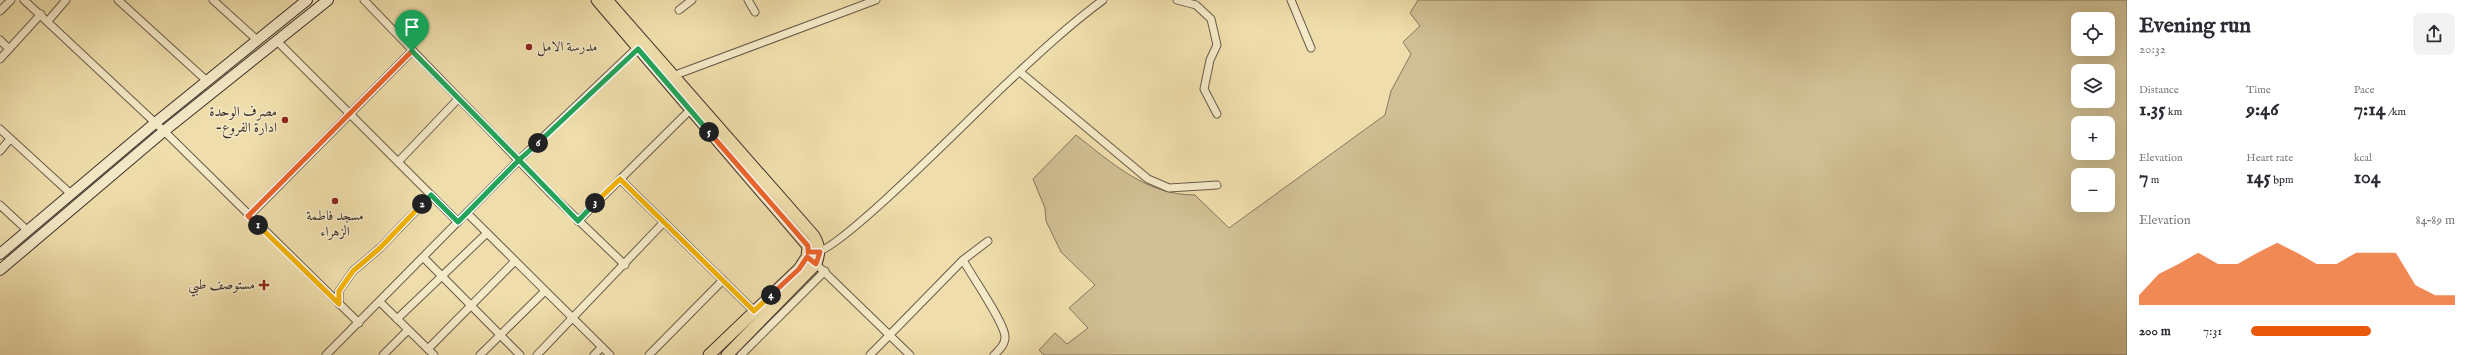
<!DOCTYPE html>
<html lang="en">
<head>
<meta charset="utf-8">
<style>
  :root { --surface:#fff; --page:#f2f2f3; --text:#2b2b33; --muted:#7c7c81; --accent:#ea580c }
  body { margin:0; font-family:"IM FELL English",Amiri,serif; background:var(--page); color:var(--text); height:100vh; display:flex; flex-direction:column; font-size:15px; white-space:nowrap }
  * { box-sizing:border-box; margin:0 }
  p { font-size:13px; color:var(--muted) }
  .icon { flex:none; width:22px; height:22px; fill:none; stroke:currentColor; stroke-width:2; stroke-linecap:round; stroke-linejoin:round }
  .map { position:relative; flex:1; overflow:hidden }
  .details { display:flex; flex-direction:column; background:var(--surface); width:340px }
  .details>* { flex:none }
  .buttons { position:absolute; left:2071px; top:12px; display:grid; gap:8px }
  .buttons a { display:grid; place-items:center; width:44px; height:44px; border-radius:8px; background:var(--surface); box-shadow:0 4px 16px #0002; font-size:20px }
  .pin { position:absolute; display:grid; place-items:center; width:34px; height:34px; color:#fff; margin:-41px -17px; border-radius:50% 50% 50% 0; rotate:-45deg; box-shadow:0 0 4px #0007 }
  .pin .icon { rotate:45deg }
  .km { position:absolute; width:20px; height:20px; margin:-10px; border-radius:50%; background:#222; color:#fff; font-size:11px; line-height:20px; text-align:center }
  .round { display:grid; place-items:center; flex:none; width:42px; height:42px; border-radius:8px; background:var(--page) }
  .headline { display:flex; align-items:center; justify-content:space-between; height:68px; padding:0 12px }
  h1 { font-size:22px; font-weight:700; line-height:30px }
  .stats { display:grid; grid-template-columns:repeat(3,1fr); gap:6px; height:68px; padding:4px 12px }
  .stats div { display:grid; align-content:center }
  .stats b { font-size:20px; font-weight:700 }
  .stats small { font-size:11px; font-weight:400 }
  .stats p { font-size:11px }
  .chart { height:112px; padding:8px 12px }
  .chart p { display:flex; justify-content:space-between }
  .chart svg { width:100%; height:72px; margin-top:4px; fill:var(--accent); opacity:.7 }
  ul { padding:0 12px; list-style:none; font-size:13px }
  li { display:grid; grid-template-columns:64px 48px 1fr; align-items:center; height:30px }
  li i { height:10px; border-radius:5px; background:var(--accent) }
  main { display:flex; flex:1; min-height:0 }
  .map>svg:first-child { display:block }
  .green { fill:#d1c095; stroke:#867860; fill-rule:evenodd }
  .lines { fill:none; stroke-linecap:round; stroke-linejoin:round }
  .street-casing { stroke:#695b4a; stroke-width:9 }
  .secondary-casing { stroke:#3c2f2a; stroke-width:12 }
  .primary-casing { stroke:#3c2f2a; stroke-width:13 }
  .street { stroke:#f5eac8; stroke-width:7 }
  .secondary { stroke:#f5eac8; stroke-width:10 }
  .primary { stroke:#efdeab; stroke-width:11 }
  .split-1-casing { stroke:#fff; stroke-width:8 }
  .split-2-casing { stroke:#fff; stroke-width:8 }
  .split-3-casing { stroke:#fff; stroke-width:8 }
  .split-4-casing { stroke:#fff; stroke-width:8 }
  .split-5-casing { stroke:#fff; stroke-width:8 }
  .split-6-casing { stroke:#fff; stroke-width:8 }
  .split-7-casing { stroke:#fff; stroke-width:8 }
  .split-1 { stroke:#f0652b; stroke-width:5 }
  .split-2 { stroke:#f5b400; stroke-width:5 }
  .split-3 { stroke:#22a559; stroke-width:5 }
  .split-4 { stroke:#f5b400; stroke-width:5 }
  .split-5 { stroke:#f0652b; stroke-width:5 }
  .split-6 { stroke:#22a559; stroke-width:5 }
  .split-7 { stroke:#22a559; stroke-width:5 }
  .poi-dot { fill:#8f2418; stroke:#f5eac8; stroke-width:1.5 }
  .labels { text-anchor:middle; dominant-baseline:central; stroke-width:3; stroke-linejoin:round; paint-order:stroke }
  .poi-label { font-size:14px; fill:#3c2f2a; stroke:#f5eac8; text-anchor:end }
</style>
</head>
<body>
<main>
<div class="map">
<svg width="2127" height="355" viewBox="0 0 2127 355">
  <rect width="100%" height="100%" fill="#efdeab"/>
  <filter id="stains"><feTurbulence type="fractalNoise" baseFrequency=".005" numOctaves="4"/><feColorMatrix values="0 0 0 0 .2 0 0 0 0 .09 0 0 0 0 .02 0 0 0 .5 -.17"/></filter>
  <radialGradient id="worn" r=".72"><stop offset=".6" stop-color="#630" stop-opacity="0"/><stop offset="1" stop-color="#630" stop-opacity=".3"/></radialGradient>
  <path class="green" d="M1418 0H2127V355H1044L1039 350 1055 333 1067 344 1088 328 1069 308 1095 285 1061 252 1046 221 1045 208 1033 179 1076 135C1112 163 1146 195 1195 195L1229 228 1385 115 1391 91 1411 54 1403 42 1420 26 1410 13ZM2078 19H2108V49H2078ZM2078 71H2108V101H2078ZM2078 123H2108V153H2078ZM2078 175H2108V205H2078Z"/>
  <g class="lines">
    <g class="street-casing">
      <g id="street">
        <polyline points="24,0 164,131 359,323"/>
        <polyline points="118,0 207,81"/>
        <polyline points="213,0 257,40"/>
        <polyline points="364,0 549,192 625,265"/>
        <polyline points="748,0 755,12"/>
        <polyline points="1177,0 1196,5 1211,19 1217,45 1210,60 1204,89 1217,114"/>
        <polyline points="1291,0 1311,48"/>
        <polyline points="679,10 692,0"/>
        <polyline points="0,11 11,0"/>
        <polyline points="48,21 66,0"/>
        <polyline points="0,40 9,49"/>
        <polyline points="277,41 458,222"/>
        <polyline points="0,59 41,14"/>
        <polyline points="1020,72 1148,179 1169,188 1217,185"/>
        <polyline points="670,77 876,0"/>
        <polyline points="0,129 71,194"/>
        <polyline points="0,151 10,139"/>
        <polyline points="398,162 458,99"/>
        <polyline points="620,179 754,311"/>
        <polyline points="0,205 28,231"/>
        <polyline points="467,213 610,355"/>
        <polyline points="249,216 412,51"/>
        <polyline points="578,221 690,110"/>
        <path d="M816 252C840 251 979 109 1006 84 1037 55 1069 25 1103 0"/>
        <polyline points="424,258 520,355"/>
        <path d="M963 260C971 275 1005 323 1005 337 1005 345 999 350 994 355"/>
        <polyline points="814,262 910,355"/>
        <polyline points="380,302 434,355"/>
        <polyline points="339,304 339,291 353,271 380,248 431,195"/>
        <polyline points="397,319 487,233"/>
        <polyline points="428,349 515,261"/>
        <polyline points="326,355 519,160 640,45"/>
        <polyline points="383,355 408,330"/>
        <polyline points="480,355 545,291"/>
        <polyline points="537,355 664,222"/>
        <polyline points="594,355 602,347"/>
        <polyline points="649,355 723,280"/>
        <polyline points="741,355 825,271"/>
        <polyline points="870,355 963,260 988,241"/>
      </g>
    </g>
    <g class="secondary-casing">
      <g id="secondary">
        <polyline points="0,254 155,123 307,0"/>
        <polyline points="0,270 164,131 328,0"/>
      </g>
    </g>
    <g class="primary-casing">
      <g id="primary">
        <polyline points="597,0 808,246 807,257 799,269 709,355"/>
        <path d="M607 0 814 236C820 247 820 252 816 264L727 355"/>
      </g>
    </g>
    <use href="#street" class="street"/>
    <use href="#secondary" class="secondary"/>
    <use href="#primary" class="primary"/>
  </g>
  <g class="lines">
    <g class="split-1-casing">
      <polyline id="split-1" points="258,225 248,216 412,51"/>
    </g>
    <g class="split-2-casing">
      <polyline id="split-2" points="258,225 339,304 339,291 353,271 380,248 422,204"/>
    </g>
    <g class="split-3-casing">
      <polyline id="split-3" points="422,204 431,195 458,222 519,160 578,221 595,203"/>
    </g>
    <g class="split-4-casing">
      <polyline id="split-4" points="595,203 620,179 754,311 771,295"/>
    </g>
    <g class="split-5-casing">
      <polyline id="split-5" points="709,132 808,246 808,252 820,252 816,264 807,257 799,269 771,295"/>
    </g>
    <g class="split-6-casing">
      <polyline id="split-6" points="538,143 638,49 709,132"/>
    </g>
    <g class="split-7-casing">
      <polyline id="split-7" points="412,51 519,160 538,143"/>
    </g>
    <use href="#split-1" class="split-1"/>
    <use href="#split-2" class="split-2"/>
    <use href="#split-3" class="split-3"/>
    <use href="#split-4" class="split-4"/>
    <use href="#split-5" class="split-5"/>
    <use href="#split-6" class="split-6"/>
    <use href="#split-7" class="split-7"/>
  </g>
  <g class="poi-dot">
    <circle cx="529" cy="47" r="4"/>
    <circle cx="285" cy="120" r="4"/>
    <circle cx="335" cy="201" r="4"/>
    <path d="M262 279h4v4h4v4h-4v4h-4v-4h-4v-4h4z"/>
  </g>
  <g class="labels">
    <g class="poi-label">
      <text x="537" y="47" text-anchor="start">مدرسة الامل</text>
      <text x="277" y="112">مصرف الوحدة<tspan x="277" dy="16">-ادارة الفروع</tspan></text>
      <text x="335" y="216" text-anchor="middle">مسجد فاطمة<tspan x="335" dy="16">الزهراء</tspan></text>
      <text x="255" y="285">مستوصف طبي</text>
    </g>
  </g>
  <rect width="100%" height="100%" filter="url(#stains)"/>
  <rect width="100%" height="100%" fill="url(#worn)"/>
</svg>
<div class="buttons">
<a><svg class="icon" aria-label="locate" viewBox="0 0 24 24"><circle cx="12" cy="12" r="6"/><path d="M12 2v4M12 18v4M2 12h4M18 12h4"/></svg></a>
<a><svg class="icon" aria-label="layers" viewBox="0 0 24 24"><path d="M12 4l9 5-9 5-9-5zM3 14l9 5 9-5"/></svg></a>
<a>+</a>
<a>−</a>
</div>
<div class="pin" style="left:412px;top:51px;background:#1e9e55"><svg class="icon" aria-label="arrive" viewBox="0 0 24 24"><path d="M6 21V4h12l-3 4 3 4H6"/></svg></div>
<b class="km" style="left:258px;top:225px">1</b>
<b class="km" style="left:422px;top:204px">2</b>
<b class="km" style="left:595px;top:203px">3</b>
<b class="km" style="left:771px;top:295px">4</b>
<b class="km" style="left:709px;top:132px">5</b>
<b class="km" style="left:538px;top:143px">6</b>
</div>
<section class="details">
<div class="headline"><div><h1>Evening run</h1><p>20:32</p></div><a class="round"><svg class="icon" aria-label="share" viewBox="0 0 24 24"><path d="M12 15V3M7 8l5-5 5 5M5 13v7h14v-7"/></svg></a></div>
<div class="stats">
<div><p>Distance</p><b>1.35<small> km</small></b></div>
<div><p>Time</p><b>9:46</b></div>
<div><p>Pace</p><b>7:14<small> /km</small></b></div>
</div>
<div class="stats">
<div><p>Elevation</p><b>7<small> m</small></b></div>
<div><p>Heart rate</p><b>145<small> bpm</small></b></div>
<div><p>kcal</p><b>104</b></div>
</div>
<div class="chart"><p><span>Elevation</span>84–89 m</p>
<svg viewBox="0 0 160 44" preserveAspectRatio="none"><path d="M0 44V38L10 25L20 19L30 12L40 19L50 19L60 12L70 6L80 12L90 19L100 19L110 12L120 12L130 12L140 32L150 38L160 38V44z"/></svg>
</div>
<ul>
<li><b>200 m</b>7:31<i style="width:59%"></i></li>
</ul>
</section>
</main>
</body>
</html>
